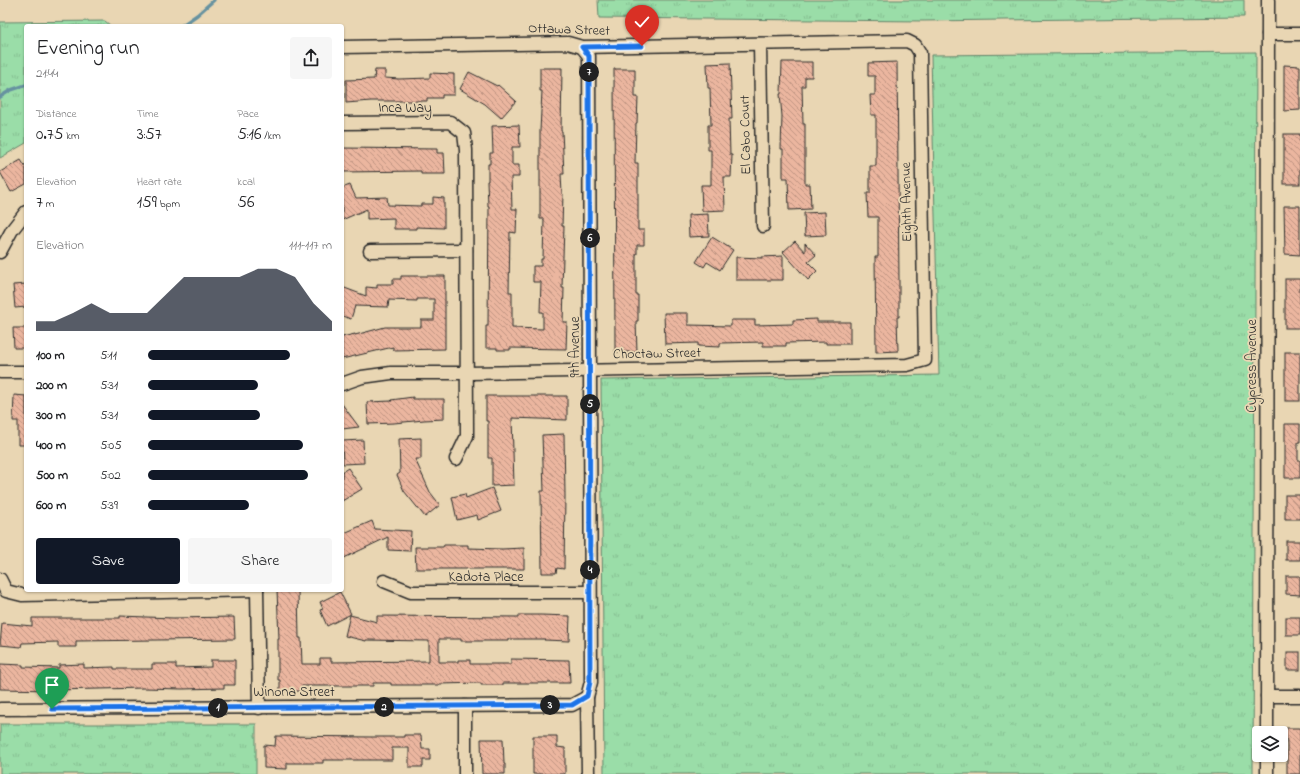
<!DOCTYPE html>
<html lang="en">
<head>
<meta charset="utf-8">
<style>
  :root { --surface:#fff; --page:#f6f6f6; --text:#202124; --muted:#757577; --accent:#111827 }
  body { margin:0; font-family:"Indie Flower",sans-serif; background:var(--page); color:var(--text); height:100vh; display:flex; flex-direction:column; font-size:15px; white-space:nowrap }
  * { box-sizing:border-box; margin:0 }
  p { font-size:13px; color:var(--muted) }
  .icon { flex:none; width:22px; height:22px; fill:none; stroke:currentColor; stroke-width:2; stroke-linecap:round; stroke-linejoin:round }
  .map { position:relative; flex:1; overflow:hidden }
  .side { position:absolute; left:24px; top:24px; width:320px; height:568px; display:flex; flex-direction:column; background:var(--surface); border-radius:4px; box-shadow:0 1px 3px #0004 }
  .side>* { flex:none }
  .buttons { position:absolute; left:1252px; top:726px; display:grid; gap:8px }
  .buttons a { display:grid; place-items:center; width:36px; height:36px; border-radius:4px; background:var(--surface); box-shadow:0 1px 3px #0004; font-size:20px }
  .pin { position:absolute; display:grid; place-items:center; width:34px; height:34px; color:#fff; margin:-41px -17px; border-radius:50% 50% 50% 0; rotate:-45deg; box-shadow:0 0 4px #0007 }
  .pin .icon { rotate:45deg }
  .km { position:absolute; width:20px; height:20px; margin:-10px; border-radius:50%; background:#222; color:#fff; font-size:11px; line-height:20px; text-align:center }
  .round { display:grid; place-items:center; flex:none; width:42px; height:42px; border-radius:4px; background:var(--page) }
  .headline { display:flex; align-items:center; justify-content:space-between; height:68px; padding:0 12px }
  h1 { font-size:22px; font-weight:600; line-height:30px }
  .figures { display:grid; grid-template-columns:repeat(3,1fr); gap:6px; height:68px; padding:4px 12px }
  .figures div { display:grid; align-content:center }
  .figures b { font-size:17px; font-weight:600 }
  .figures small { font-size:11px; font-weight:400 }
  .figures p { font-size:11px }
  .chart { height:112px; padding:8px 12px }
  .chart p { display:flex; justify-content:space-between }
  .chart svg { width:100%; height:72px; margin-top:4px; fill:var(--accent); opacity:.7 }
  .cta { display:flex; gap:8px; margin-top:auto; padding:8px 12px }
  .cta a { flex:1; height:46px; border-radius:4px; background:var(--accent); color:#fff; font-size:16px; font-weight:600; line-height:46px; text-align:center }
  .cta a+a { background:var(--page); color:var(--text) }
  ul { padding:0 12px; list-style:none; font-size:13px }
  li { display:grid; grid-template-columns:64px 48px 1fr; align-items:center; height:30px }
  li i { height:10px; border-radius:5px; background:var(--accent) }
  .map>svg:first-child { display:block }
  .grass { fill:url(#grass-tufts); stroke:#62846a }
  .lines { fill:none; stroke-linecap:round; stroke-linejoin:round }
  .stream { stroke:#6692a0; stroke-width:3.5 }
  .building { fill:url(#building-back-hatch); stroke:#2b2b2b }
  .minor-casing { stroke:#2b2b2b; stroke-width:15 }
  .minor { stroke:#e9d6b3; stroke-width:12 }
  .route-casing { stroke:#fff; stroke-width:8 }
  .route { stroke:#1a73e8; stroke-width:5 }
  .labels { text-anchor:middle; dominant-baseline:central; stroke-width:3.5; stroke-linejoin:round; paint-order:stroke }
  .street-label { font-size:14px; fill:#2b2b2b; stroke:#e9d6b3 }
</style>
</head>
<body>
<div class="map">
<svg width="1300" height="774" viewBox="0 0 1300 774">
  <defs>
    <pattern id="grass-tufts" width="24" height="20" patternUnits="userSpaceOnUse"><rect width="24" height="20" fill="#9adda8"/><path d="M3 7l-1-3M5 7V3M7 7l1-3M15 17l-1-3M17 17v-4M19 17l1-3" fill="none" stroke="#85be91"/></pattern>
    <pattern id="building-back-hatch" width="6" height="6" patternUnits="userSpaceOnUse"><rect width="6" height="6" fill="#ebb69f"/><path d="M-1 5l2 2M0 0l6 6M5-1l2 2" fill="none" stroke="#bf9482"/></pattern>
  </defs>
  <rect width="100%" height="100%" fill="#e9d6b3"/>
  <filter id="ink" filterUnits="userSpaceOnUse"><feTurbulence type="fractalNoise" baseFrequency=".025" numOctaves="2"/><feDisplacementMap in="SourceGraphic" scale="8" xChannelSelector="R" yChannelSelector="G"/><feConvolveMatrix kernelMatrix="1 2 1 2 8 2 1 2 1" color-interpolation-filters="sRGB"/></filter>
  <g filter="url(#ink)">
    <g class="grass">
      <polygon points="598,0 1244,0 1244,17 923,21 599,18"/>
      <polygon points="105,21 111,26 26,26 26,143 0,158 0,22"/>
      <polygon points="1256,52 1253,774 604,774 601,380 939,375 931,55"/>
      <rect x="0" y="724" width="256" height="50"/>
    </g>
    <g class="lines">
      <g class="stream">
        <polyline points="181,26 197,15 214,0"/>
        <polyline points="0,97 11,90 26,85"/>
      </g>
    </g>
    <g class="building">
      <polygon points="782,62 812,62 812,77 805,77 805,86 802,86 803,124 805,124 805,184 810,184 811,209 789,210 788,178 783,178 783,149 781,149 782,116 780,94 781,94"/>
      <polygon points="897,62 899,282 899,317 897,317 898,351 876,352 875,257 878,257 878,217 868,217 867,193 870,193 870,166 876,166 876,115 871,115 870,95 875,95 875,76 868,76 868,63"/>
      <polygon points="730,63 732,119 729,119 730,155 732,155 731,177 724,177 725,210 702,211 701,185 711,185 711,150 708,150 708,125 711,125 710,88 708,88 707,64"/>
      <polygon points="1284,65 1300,66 1300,110 1284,111"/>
      <polygon points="540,68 562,68 561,131 562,131 564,174 561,174 562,194 563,194 562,226 564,226 562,288 564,288 563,322 567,322 566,349 510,348 510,350 497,350 497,348 486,348 486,326 488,326 489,206 488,206 487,181 488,181 488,164 490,164 490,153 493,153 492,126 519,125 520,147 512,147 512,165 519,165 519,177 511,177 512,209 517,209 516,233 510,232 509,292 512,292 512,328 543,329 543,312 540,312 541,282 533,282 533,266 541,266 541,259 543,259 544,219 540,219 540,131 542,91 540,91"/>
      <polygon points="614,69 635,69 635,97 638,97 637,123 636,123 635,163 638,163 638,230 644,230 644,245 637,245 637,254 636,254 636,295 638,295 638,321 636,321 637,352 615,352"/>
      <polygon points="375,70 385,70 385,78 399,79 430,78 430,73 454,74 454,95 442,95 442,98 427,98 427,101 371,101 346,103 346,80 374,79"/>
      <polygon points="469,72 497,86 498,85 516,101 501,118 485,104 460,89"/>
      <rect x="1284" y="134" width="16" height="50"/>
      <polygon points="342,148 437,149 437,153 444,153 445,174 421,174 421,171 342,172"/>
      <polygon points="21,160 26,168 26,184 11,192 0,172"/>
      <polygon points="350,185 356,198 387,197 388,205 421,206 421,204 433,204 433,197 444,198 444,228 416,227 416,229 394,229 394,218 367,219 367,209 342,220 342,188"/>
      <polygon points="1284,206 1300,206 1300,255 1285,254"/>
      <polygon points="825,212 826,235 805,236 804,213"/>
      <polygon points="708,214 709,236 689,237 688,215"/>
      <polygon points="712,237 733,250 720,270 707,262 704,267 696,262"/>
      <polygon points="795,241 805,252 805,243 816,255 808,262 817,271 808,280 783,252"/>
      <polygon points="783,256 783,280 736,280 736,257 762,258 762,257"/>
      <polygon points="401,276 445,276 445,349 393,350 393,347 342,359 342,337 355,334 355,335 385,327 421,327 421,320 434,320 434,299 417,299 417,301 389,300 388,307 355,306 351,319 342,316 342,287 366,296 366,287 377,288 377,284 393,284 393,279 401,279"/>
      <rect x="1285" y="279" width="15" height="49"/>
      <polygon points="26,284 26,307 15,308 13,285"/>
      <polygon points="664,313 688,313 688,325 731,326 731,320 755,320 755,325 793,324 793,320 817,319 817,322 850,322 850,344 826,344 826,342 786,343 786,346 763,346 763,342 720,343 720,347 698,346 698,343 665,344"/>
      <polygon points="13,328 26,328 26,348 14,348"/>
      <rect x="1285" y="352" width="15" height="49"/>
      <polygon points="14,395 26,396 26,445 18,445 18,421 13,421"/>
      <polygon points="486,396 567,396 567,420 512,418 514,485 492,486 492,458 488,458 488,421 486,421"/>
      <polygon points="413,397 413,399 444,399 444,419 424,420 394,423 368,424 367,402 392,401 391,400"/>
      <polygon points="342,404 359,427 342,429"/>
      <polygon points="1285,424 1300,424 1300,442 1298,442 1298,460 1300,460 1300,478 1285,478"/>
      <polygon points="564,434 565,496 564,569 557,568 556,573 542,573 541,491 544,491 542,435"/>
      <polygon points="421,438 421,459 415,459 430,492 440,505 425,517 404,491 397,475 400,473 399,439"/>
      <polygon points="363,440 364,463 343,464 342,441"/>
      <polygon points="348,468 362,489 342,501 342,472"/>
      <polygon points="492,488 501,511 478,520 477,515 457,520 452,497 465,494 466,498"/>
      <rect x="1285" y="495" width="15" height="24"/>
      <polygon points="372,521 375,529 411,531 410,551 388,550 388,537 342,559 342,534"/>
      <rect x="1286" y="541" width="14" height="19"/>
      <polygon points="444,545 468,545 468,548 502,549 524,548 524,569 416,569 415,547 443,547"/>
      <polygon points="1286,576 1300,576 1300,595 1286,594"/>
      <polygon points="277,590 298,590 299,638 301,638 302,664 320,664 320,658 331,658 331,662 429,661 429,641 366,640 366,641 345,636 350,615 377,622 377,616 519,617 519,615 541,615 570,616 569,641 544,640 545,639 509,639 509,641 461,641 461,639 439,639 439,662 458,662 458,660 470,660 470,664 511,664 511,659 569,660 570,683 503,683 503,685 481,685 481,683 439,684 439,685 391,685 391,683 373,683 373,686 302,686 302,691 280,691 280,680 278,680 278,639 279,639"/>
      <polygon points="340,592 351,614 327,626 320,610 323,609 320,602"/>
      <polygon points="120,616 173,618 234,617 235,639 76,641 76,647 58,647 58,642 22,643 21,647 0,645 2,623 32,626 32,618 120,618"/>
      <rect x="1286" y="617" width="14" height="18"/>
      <rect x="1287" y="652" width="13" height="18"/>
      <polygon points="211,660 235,660 235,685 224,685 224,688 182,689 144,688 53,690 0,689 0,664 23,665 23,667 59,668 59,665 84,664 84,668 114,667 114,669 152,669 152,664 176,664 176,668 211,667"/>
      <polygon points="1286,728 1300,728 1300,774 1287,774 1287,746"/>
      <polygon points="404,735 421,735 422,749 430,749 430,760 423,760 423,767 409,767 409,748 392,748 392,760 323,760 323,763 287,763 287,769 264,768 264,745 275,746 276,736 372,737 404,737"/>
      <polygon points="533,736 557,736 557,747 565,748 565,774 533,774"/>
      <polygon points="481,739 503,739 504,764 505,764 505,774 482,774"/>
    </g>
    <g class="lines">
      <g class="minor-casing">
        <g id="minor">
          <polyline points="1268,34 1300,34"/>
          <polyline points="760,44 763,226"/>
          <polyline points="342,47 568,43 582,47 907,41 915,45 920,53 925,360 907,365 467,373 391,373 362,377 342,384"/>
          <polyline points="582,47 589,56 591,682 587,697 588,774"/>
          <polyline points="342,123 450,122 464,133 466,150 467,436 456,459"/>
          <polyline points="370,251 466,250"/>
          <polyline points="0,252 12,230 26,212"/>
          <polyline points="0,372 26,372"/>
          <polyline points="0,579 6,591 22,595 257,590"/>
          <polyline points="384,581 411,592 590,592"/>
          <polyline points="257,590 259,708"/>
          <polyline points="1267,696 1300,696"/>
          <polyline points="0,709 572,705 587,697"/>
          <polyline points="1267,733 1268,0"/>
          <polyline points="1267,755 1267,774"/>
          <polyline points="465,774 465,706"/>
        </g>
      </g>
      <use href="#minor" class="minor"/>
    </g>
  </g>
  <g class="lines" filter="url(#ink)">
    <g class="route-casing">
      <polyline id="route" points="52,709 572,705 587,696 590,682 589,56 582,47 642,46"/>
    </g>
    <use href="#route" class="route"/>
  </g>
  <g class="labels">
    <g class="street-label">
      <text transform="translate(569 30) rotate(2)">Ottawa Street</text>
      <text x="405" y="108">Inca Way</text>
      <text transform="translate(746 135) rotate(-91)">El Cabo Court</text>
      <text transform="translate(907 202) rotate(-91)">Eighth Avenue</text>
      <text transform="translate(575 347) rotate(-90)">9th Avenue</text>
      <text transform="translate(657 354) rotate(-1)">Choctaw Street</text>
      <text transform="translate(1252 366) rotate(-90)">Cypress Avenue</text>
      <text x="486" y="577">Kadota Place</text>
      <text x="294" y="692">Winona Street</text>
    </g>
  </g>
</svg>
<div class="buttons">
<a><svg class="icon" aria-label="layers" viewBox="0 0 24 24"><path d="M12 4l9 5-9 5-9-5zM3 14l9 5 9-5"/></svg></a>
</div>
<div class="pin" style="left:52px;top:709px;background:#1e9e55"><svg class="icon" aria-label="arrive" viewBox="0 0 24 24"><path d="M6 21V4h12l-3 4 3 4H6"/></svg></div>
<div class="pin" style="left:642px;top:46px;background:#d93025"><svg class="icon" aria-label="check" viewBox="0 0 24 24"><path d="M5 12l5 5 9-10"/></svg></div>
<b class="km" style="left:218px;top:708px">1</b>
<b class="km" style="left:384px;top:707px">2</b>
<b class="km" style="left:550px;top:705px">3</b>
<b class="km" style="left:590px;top:570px">4</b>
<b class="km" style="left:590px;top:404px">5</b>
<b class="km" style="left:590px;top:238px">6</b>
<b class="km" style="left:589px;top:72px">7</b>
<section class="side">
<div class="headline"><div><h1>Evening run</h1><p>21:44</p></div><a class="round"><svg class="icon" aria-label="share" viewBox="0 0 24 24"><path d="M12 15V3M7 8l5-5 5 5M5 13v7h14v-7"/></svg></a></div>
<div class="figures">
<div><p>Distance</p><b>0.75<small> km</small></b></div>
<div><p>Time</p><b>3:57</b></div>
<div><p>Pace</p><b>5:16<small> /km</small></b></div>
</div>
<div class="figures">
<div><p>Elevation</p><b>7<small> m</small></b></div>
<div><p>Heart rate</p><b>159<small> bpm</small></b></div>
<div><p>kcal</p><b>56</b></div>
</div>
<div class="chart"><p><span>Elevation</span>111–117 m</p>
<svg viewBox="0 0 160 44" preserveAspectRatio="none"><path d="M0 44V38L10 38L20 33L30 27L40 33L50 33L60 33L70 22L80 11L90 11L100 11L110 11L120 6L130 6L140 11L150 27L160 38V44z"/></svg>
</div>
<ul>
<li><b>100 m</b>5:11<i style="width:77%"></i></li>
<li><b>200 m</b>5:31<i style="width:60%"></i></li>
<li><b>300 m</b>5:31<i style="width:61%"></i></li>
<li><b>400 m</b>5:05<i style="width:84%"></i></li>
<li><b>500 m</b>5:02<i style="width:87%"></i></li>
<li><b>600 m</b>5:39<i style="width:55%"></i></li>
</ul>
<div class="cta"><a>Save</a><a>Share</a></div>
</section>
</div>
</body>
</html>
